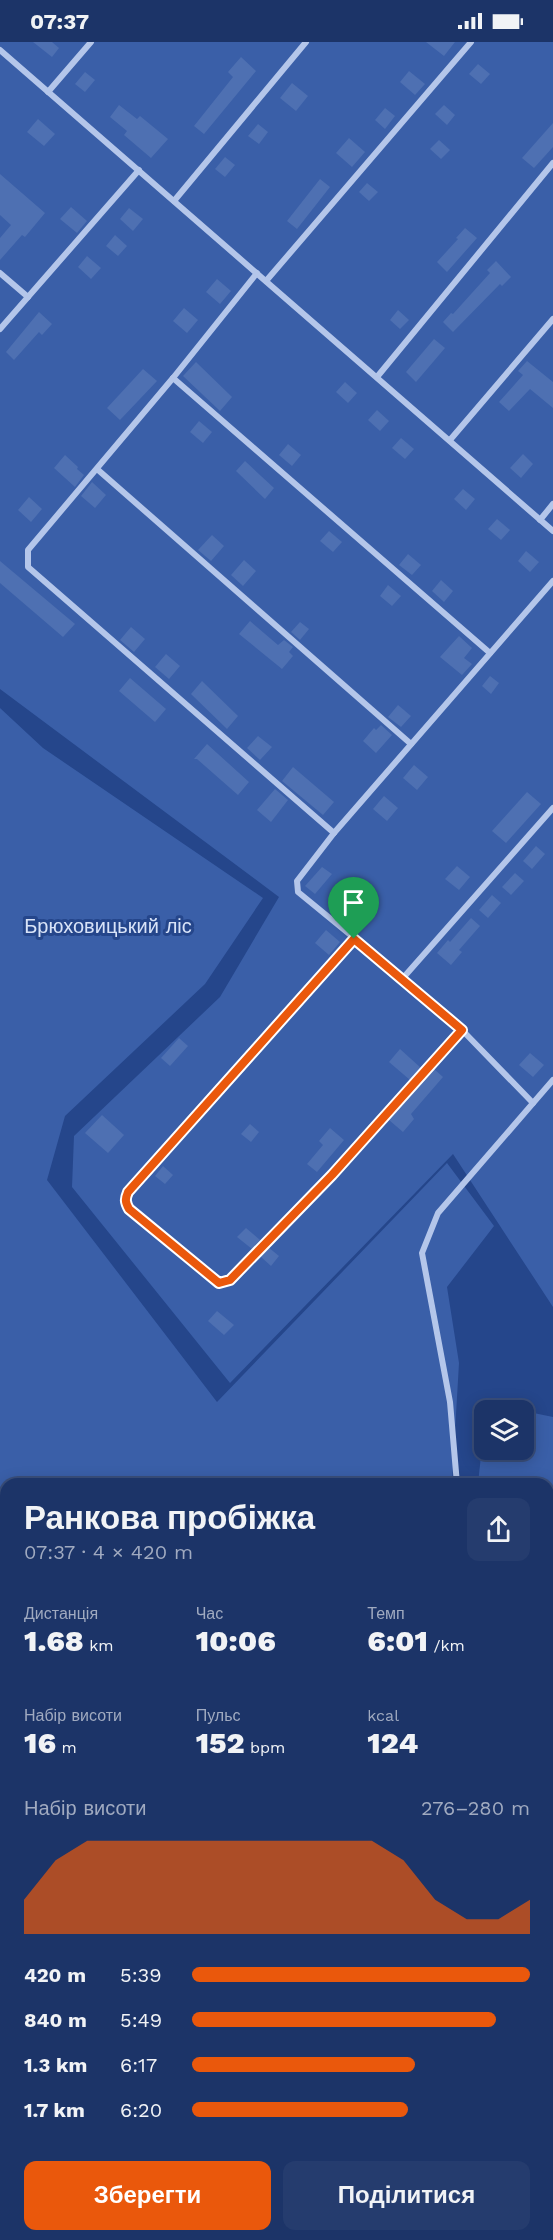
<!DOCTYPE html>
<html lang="uk">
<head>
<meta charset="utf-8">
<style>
  :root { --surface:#1c3468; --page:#253c6e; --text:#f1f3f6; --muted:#a0aac0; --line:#3a4f7c; --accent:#ea580c }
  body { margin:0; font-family:"Work Sans",sans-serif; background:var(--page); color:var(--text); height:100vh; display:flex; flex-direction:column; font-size:22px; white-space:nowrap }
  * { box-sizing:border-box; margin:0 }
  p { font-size:20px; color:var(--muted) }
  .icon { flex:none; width:33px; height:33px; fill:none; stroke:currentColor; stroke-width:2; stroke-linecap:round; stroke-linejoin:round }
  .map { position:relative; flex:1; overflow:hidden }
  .drawer { position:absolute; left:0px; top:1436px; width:554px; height:764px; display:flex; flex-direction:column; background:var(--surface); border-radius:18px 18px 0 0; box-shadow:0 3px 15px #0003,0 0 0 2px var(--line) }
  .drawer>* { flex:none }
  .controls { position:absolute; left:474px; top:1358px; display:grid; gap:12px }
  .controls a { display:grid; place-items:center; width:60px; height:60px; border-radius:12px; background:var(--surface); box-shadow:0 3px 15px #0003,0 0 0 2px var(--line); font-size:30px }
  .pin { position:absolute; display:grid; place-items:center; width:51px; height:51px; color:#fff; margin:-62px -26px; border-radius:50% 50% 50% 0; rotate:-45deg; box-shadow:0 0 6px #0007 }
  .pin .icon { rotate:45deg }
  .round { display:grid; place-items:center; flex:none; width:63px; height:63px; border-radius:12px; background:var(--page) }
  .summary { display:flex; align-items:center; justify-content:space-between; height:102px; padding:0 24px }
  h1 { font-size:33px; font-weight:800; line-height:45px }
  .stats { display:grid; grid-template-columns:repeat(3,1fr); gap:9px; height:102px; padding:6px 24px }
  .stats div { display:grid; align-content:center }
  .stats b { font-size:30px; font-weight:800 }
  .stats small { font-size:16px; font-weight:400 }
  .stats p { font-size:16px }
  .chart { height:168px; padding:12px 24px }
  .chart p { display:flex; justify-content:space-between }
  .chart svg { width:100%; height:108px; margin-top:6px; fill:var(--accent); opacity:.7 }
  .button { display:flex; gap:12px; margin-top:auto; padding:12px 24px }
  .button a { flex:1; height:69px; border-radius:12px; background:var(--accent); color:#fff; font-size:24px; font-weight:800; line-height:69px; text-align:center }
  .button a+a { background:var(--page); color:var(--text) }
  ul { padding:0 24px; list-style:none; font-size:20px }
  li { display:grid; grid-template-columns:96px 72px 1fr; align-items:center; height:45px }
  li i { height:15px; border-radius:8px; background:var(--accent) }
  .status { display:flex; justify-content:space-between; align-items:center; height:42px; padding:0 30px; background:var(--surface); direction:ltr }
  .status svg { height:16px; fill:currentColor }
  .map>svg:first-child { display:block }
  .green { fill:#3a5fa8 }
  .building { fill:#4e70b2 }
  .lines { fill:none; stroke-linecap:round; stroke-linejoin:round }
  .path { stroke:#b4c6ea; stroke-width:3; stroke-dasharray:3 4.5; stroke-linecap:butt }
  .street { stroke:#b4c6ea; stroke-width:6 }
  .secondary { stroke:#dee7f8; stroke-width:12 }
  .route-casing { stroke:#fff; stroke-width:12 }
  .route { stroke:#ea580c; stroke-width:8 }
  .labels { text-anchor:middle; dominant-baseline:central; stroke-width:6; stroke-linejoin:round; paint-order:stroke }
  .park-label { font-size:20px; fill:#d8e3f8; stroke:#25468b }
</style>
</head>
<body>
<div class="status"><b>07:37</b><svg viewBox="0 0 49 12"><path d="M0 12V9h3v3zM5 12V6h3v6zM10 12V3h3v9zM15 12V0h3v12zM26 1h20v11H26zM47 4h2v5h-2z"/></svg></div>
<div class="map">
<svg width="553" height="2198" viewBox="0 0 553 2198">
  <rect width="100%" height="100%" fill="#25468b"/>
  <g class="green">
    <polygon points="0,0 553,0 553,1265 453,1112 230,1341 72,1145 74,1094 220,955 279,855 0,647"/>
    <polygon points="0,666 43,706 263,856 205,942 65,1074 47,1138 217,1360 447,1121 494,1184 447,1245 459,1321 452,1441 6,1442 6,2193 473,2193 466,2198 0,2198"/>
    <polygon points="524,1369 553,1375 553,1888 548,1967 548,1442 478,1441 484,1387 484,1407 524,1407"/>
    <polygon points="548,1983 553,1983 553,2131 548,2135"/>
  </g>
  <g class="building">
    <polygon points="33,0 52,0 59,6 52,15"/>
    <polygon points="426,0 455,0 444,14"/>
    <polygon points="241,15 256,29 204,92 194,84 233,35 228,30"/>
    <polygon points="478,22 490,32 481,42 469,32"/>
    <polygon points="409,29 425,42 415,53 400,40"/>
    <polygon points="85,30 95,38 85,50 75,42"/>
    <polygon points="292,41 308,54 296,69 280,56"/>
    <polygon points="119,63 137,77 140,74 168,97 151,116 124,93 127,89 110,75"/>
    <polygon points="444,63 455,73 447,83 435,72"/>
    <polygon points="385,66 395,74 385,87 375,78"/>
    <polygon points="38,77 55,92 44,104 27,90"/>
    <polygon points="553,81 553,105 534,126 522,116"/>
    <polygon points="258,82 268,90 259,102 248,94"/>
    <polygon points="349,96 365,110 352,125 336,111"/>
    <polygon points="439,98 450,108 441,117 430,107"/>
    <polygon points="225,115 235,123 225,135 215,127"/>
    <polygon points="0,132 45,171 25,195 22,193 0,218 0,196 11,183 0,173"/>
    <polygon points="320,137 330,145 297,187 287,179"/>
    <polygon points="367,141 378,150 369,159 359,150"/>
    <polygon points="71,165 87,179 77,191 60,177"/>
    <polygon points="129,166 143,177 133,189 120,177"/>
    <polygon points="465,186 477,196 447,230 437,220 458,197 456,196"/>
    <polygon points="115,193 127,204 118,214 106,204"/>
    <polygon points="87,214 101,226 91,237 78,225"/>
    <polygon points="496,219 511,235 502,244 500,242 453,290 443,280 451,271 453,272 490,231 487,228"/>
    <polygon points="217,237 231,249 220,262 206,250"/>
    <polygon points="184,266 198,278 187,291 173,279"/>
    <polygon points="398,268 409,278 400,287 390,278"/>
    <polygon points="39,270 52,282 42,293 39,290 14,318 6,310"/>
    <polygon points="434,297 445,306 416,340 406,330"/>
    <polygon points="527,319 553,340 553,366 530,347 509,369 499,360 523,333 518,329"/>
    <polygon points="196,320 232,355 220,369 183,334"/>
    <polygon points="143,327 157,339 120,378 107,366"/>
    <polygon points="345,340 357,351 348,361 336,350"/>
    <polygon points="377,368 389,379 380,389 368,378"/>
    <polygon points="199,379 212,390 203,401 190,390"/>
    <polygon points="401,396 414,407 405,417 392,406"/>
    <polygon points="288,402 301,413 292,424 279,413"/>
    <polygon points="523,412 533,422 521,436 510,426"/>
    <polygon points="65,413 78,425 77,427 84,433 75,445 54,426"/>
    <polygon points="245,419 274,446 265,457 236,429"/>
    <polygon points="92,440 106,453 95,466 81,454"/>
    <polygon points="463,447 475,457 466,468 454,457"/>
    <polygon points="29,455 42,467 31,480 18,468"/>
    <polygon points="497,477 510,488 501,498 488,487"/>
    <polygon points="329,489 342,500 333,510 320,499"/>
    <polygon points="212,493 224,504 211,519 198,508"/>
    <polygon points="526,509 539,520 530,530 518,519"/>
    <polygon points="408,512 421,523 412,533 399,523"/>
    <polygon points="244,518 256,529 243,544 231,533"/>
    <polygon points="0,519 75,582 63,595 0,541"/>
    <polygon points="441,538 453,549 444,560 432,549"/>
    <polygon points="388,543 401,554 392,564 380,554"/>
    <polygon points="250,579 278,603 284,598 293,605 289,610 293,614 282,627 239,592"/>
    <polygon points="300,580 309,587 300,598 291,590"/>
    <polygon points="131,585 145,597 134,610 120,598"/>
    <polygon points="459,594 472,606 464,616 472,622 462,633 440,615"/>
    <polygon points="166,612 180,624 169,637 155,625"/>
    <polygon points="490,634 499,641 491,652 482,644"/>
    <polygon points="130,636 166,667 155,680 119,649"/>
    <polygon points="202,639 238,674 227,687 191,652"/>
    <polygon points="398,663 411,674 401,685 388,675"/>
    <polygon points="381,683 392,693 376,711 363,699 374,686 376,688"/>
    <polygon points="258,694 272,705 260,718 247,706"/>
    <polygon points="207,702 249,740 238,753 197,717 194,717"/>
    <polygon points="414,723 428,735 417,748 403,736"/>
    <polygon points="293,725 334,760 323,773 282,739"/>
    <polygon points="275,747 288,758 271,780 257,768"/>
    <polygon points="527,750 541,762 506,801 492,789"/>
    <polygon points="384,754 398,766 387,779 373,767"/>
    <polygon points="536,804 545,812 532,827 523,819"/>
    <polygon points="457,824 470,835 459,848 445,837"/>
    <polygon points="322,825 332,832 315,852 305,844"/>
    <polygon points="515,831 524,839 511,853 502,845"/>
    <polygon points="492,853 501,861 488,876 479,868"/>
    <polygon points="471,876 480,884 459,908 462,910 451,923 437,911 448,898 450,900"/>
    <polygon points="326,888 340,900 329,913 315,901"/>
    <polygon points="179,996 188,1004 170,1024 161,1016"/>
    <polygon points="400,1007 421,1026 410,1038 389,1020"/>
    <polygon points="530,1011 544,1023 533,1035 519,1023"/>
    <polygon points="434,1027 443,1035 411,1072 414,1077 403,1090 389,1078"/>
    <polygon points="102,1073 124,1093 108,1111 85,1091"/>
    <polygon points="250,1082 259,1090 251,1100 241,1092"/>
    <polygon points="330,1086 344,1098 317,1130 307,1122 323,1103 319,1099"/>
    <polygon points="163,1124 173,1133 165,1142 155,1134"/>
    <polygon points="246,1186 260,1198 252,1207 237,1195"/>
    <polygon points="268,1205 279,1214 271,1224 260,1214"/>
    <polygon points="217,1269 234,1283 224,1293 208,1279"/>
  </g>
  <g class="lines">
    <polyline class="path" points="0,1588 6,1594"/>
    <g class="street">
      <polyline points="0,8 553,489"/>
      <polyline points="48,50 91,0"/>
      <polyline points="174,159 306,0"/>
      <polyline points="0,231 28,255"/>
      <polyline points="257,231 173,336 28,508 28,525 334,791"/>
      <polyline points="266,239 471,0"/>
      <polyline points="0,287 139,128"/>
      <polyline points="377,335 553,121"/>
      <polyline points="173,336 490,611"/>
      <polyline points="450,398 553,277"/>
      <polyline points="97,427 411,702"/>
      <polyline points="540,478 553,462"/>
      <polyline points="354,897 128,1150 126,1162 129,1166 214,1238 225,1241 332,1133 462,988"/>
      <polyline points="403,936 298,850 297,839 334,791 553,539"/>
      <polyline points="533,1061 462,988 403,936 553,766"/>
      <polyline points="457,1442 450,1360 422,1211 438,1171 553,1038"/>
      <polyline points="548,1989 553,1992"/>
    </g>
    <g class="secondary">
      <polyline points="548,2161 553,2157"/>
      <polyline points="499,2198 505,2193"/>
    </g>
  </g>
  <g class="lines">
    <g class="route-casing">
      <path id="route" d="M354 897 462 988 332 1133 230 1238 219 1241 129 1167C125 1160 125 1157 128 1150Z"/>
    </g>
    <use href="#route" class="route"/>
  </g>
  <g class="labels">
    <g class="park-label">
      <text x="108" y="884">Брюховицький ліс</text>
    </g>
  </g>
</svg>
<div class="controls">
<a><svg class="icon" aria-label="layers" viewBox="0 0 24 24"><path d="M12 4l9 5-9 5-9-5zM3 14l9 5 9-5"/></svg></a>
</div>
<div class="pin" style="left:354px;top:897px;background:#1e9e55"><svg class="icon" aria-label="arrive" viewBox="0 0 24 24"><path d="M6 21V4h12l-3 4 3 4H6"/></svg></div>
<section class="drawer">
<div class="summary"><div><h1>Ранкова пробіжка</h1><p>07:37 · 4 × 420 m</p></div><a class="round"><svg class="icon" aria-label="share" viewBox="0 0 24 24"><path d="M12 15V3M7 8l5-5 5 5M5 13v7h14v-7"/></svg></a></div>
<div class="stats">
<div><p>Дистанція</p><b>1.68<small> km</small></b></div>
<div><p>Час</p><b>10:06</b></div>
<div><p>Темп</p><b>6:01<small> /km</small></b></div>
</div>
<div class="stats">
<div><p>Набір висоти</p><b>16<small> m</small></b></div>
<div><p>Пульс</p><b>152<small> bpm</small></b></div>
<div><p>kcal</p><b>124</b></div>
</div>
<div class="chart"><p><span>Набір висоти</span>276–280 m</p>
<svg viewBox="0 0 160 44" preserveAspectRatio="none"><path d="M0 44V30L10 14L20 6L30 6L40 6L50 6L60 6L70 6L80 6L90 6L100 6L110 6L120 14L130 30L140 38L150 38L160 30V44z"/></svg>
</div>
<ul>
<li><b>420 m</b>5:39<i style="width:100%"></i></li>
<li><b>840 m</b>5:49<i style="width:90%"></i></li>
<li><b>1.3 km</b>6:17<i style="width:66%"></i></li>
<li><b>1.7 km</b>6:20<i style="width:64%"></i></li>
</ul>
<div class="button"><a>Зберегти</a><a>Поділитися</a></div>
</section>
</div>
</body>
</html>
